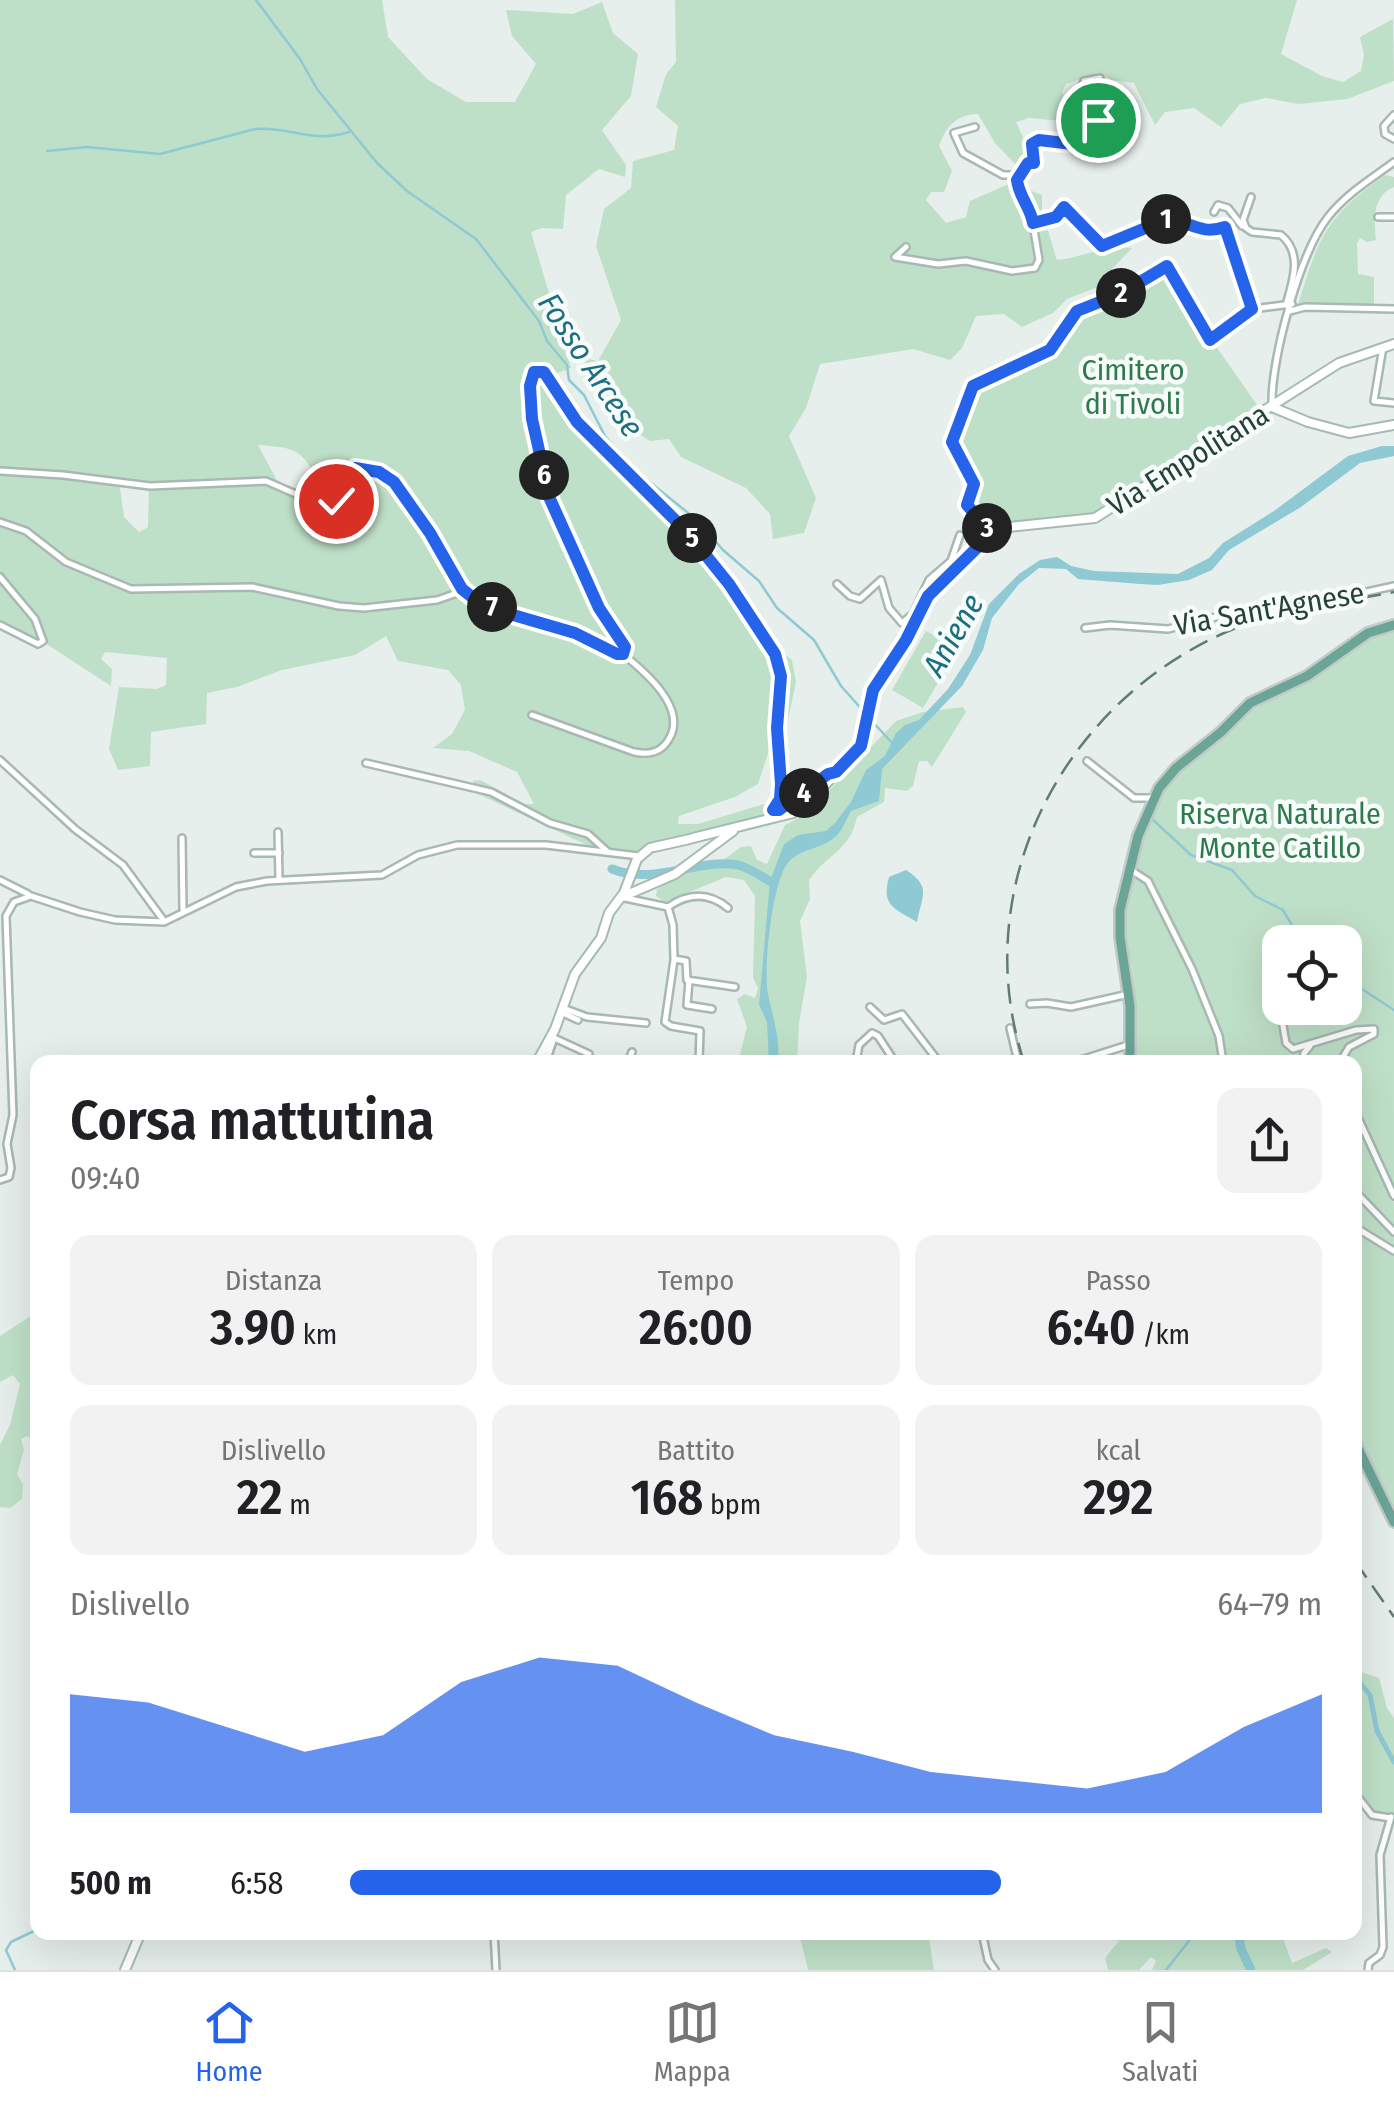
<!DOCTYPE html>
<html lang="it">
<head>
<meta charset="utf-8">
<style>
  :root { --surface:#fff; --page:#f2f2f2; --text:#202124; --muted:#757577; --line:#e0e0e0; --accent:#2563eb }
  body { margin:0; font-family:"Fira Sans Condensed",sans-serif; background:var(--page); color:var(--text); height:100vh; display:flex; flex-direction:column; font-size:38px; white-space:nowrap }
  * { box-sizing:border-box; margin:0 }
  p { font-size:32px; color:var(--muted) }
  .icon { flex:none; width:55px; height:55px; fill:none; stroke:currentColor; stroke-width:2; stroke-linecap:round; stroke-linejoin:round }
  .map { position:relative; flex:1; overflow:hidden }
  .details { position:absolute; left:30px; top:1055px; width:1332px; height:885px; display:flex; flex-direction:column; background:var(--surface); border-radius:20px; box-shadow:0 10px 40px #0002 }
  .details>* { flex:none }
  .controls { position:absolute; left:1262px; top:925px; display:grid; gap:20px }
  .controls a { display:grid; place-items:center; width:100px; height:100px; border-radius:20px; background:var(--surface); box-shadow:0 10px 40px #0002; font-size:50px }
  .pin { position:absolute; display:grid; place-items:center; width:85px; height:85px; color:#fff; margin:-42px; border:5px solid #fff; border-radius:50%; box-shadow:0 2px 10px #0007 }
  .km { position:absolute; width:50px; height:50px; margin:-25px; border-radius:50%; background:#222; color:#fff; font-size:28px; line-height:50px; text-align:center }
  .round { display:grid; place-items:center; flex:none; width:105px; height:105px; border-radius:20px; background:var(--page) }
  .head { display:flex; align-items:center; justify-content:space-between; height:170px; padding:0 40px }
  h1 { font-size:55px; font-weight:600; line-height:75px }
  .figures { display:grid; grid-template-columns:repeat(3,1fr); gap:15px; height:170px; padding:10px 40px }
  .figures div { display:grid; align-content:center; border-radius:20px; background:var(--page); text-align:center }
  .figures b { font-size:50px; font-weight:600 }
  .figures small { font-size:28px; font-weight:400 }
  .figures p { font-size:28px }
  .chart { height:280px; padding:20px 40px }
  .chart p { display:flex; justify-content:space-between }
  .chart svg { width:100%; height:180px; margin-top:10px; fill:var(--accent); opacity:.7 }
  ul { padding:0 40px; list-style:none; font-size:32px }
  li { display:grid; grid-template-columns:160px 120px 1fr; align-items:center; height:75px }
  li i { height:25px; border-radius:12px; background:var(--accent) }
  .dock { display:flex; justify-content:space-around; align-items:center; height:140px; border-top:2px solid var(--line); background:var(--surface); font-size:28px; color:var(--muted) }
  .dock a { display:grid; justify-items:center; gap:5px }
  .dock .on { color:var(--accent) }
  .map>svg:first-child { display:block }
  .green { fill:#bfe0c8; fill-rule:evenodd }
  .water { fill:#8ec9d4 }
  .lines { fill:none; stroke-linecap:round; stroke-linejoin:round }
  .stream { stroke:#8ec9d4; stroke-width:2.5 }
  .canal { stroke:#8ec9d4; stroke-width:5 }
  .river { stroke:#8ec9d4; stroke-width:9 }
  .street-casing { stroke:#a8b8b2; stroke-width:10 }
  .secondary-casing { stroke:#a4bbb3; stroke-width:12 }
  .primary-casing { stroke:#c2cac8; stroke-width:14 }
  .street { stroke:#fff; stroke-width:5 }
  .secondary { stroke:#fff; stroke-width:8 }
  .primary { stroke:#6aa596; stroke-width:9 }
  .rail { stroke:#5f7d75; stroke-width:2.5; stroke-dasharray:20 10; stroke-linecap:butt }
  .route-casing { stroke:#fff; stroke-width:20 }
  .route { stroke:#2563eb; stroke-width:12 }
  .labels { text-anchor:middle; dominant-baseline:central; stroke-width:9; stroke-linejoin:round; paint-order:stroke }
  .park-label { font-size:30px; fill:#2d7a4b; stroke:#f7fbf9 }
  .street-label { font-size:30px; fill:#24423a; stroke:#f7fbf9 }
  .water-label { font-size:32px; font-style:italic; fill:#1c6f80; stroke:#f7fbf9 }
</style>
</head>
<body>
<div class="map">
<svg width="1394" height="1970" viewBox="0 0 1394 1970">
  <rect width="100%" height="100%" fill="#e6efeb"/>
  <g class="green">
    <path d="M0 0H382L388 37 427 79 466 102H515L536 64 512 36 506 10 573 14 602 2 613 33 638 54 631 96 602 130 626 165 625 177 599 169 566 195 563 229 542 228 531 232 571 368 543 378C584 457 679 519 735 588 756 612 765 641 792 660L796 682 785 734 773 738 758 784 735 797 679 816 678 824H698L774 801 769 816 635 853 593 848 478 794 473 781 480 780 525 804H534L517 772 469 751 433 748 452 734 465 710 461 685 448 670 398 661 386 636 355 655 282 670 237 687 207 693 206 724 151 732 150 766 118 770 109 749 119 687 157 689 166 685 167 658 105 652 101 659 112 669 111 686 39 639 31 641 0 622ZM258 445C296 448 302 448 319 484L302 491 298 498 282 490ZM119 481 149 483 148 527 139 532 124 517Z"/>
    <path d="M675 0H1297L1281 54 1322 76 1343 82 1361 71 1364 55 1360 37 1393 19 1394 81 1347 99 1299 104 1266 98 1240 104 1221 127 1194 108 1165 112 1155 125 1134 83 1112 80 1098 73 1066 84 1062 92 1082 136 1076 138 1064 121 1029 118 1016 122 1027 146 1026 159 1017 166 995 143 978 114C956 115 946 126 939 146L952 171 944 192H931L926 200 946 223 966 217 970 201 1011 183 1042 195V211L1057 260C1085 257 1103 245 1132 248L1112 269 1113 281 1067 299 1053 313 1022 327 1004 314 976 316 962 348 950 360 913 349 820 364 806 408 789 436 816 498 804 533 773 539 770 514 746 488 681 457 669 439 650 441 605 412 583 358 598 361 621 320 596 246 604 209 631 188 633 161 674 150 678 126 656 107 666 74 676 62Z"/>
    <path d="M1385 175 1394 177V187C1372 196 1374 219 1376 240L1367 242 1360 238 1357 243 1358 274 1374 277V308L1359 309 1345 304 1298 305C1319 236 1325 218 1385 175Z"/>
    <path d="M1166 269 1207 344 1215 345 1260 409 1102 511C1065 524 1025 514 989 527L968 503 976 483 955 445 974 389 1051 353 1078 312Z"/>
    <path d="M1394 630V1511L1375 1467 1355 1436V1062H1133L1135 1009 1132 967 1122 923 1138 846 1164 785 1243 716 1370 637ZM1280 942H1345V1008H1280Z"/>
    <polygon points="926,631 958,649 923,708 892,690"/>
    <path d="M963 707 966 712 932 767 927 761H919L913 786 907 791 885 788 884 802 857 817C850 851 828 853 809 880L810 899 800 921 807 977 799 1023 797 1062H738L747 1027 737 999 745 994 755 998 758 988 753 978 755 896 744 880 726 877 665 902 656 896 657 889 691 870 719 863 741 847 751 846 757 860 767 864 785 825 806 814 896 721 923 712Z"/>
    <polygon points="37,1312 37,1442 27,1436 21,1439 24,1450 17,1474 23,1485 22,1499 10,1508 0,1507 0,1445 10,1425 20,1384 13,1375 0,1382 0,1336"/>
    <polygon points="1355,1670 1379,1678 1387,1708 1394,1718 1394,1814 1372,1812 1355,1785"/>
    <polygon points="799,1933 928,1933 934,1970 808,1970"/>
    <polygon points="1102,1933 1281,1933 1292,1963 1326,1948 1332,1952 1303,1970 1152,1970 1156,1961 1151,1957 1139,1970 1108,1970 1105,1958 1119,1941"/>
  </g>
  <g class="water">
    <path d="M1382 446H1394V456L1360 463 1301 507 1229 550 1212 570 1189 580 1158 585 1140 584 1078 579 1066 569 1039 568 1019 584 992 618 983 650 962 686 882 769 879 801 851 811C846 819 842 832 835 837 821 850 799 848 787 864 772 884 763 969 768 994 773 1018 780 1037 778 1062H769L767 1022 759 1005 770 881 784 844 798 835 826 831 835 823 851 802 866 770 885 756 896 733 905 725 919 720 948 689 970 655 989 604 1019 574 1040 560 1057 557 1071 566 1094 571 1178 574 1209 558 1223 543 1274 511 1348 456Z"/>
    <path d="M906 870C932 887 922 895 917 922 894 908 881 906 889 877Z"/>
  </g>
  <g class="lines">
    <g class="stream">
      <polyline points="256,0 300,59 317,89 377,163 407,191 476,239 539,321 547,341 567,365 569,380 584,395 605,436 631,467 697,520 723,550 759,581 777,608 814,640 841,686 866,714"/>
      <path d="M47 151 87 147 160 154 255 129C290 126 312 144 349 132"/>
      <polyline points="871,720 893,744"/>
      <polyline points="1151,818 1191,855 1232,870 1255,896 1283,910 1302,942"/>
      <polyline points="1345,978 1394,1010"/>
      <polyline points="15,1970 6,1950 11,1942 38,1929"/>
      <polyline points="1166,1970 1196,1932"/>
    </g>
    <polyline class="canal" points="1361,1684 1370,1695 1377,1731 1394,1762"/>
    <g class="river">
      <path d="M612 869C655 886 697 858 738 865 750 868 762 877 773 883"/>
      <polyline points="1238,1932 1241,1949 1251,1970"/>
    </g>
    <g class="street-casing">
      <g id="street">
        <polyline points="1394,115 1384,126 1385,134 1394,139"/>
        <polyline points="975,127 954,133 963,153 1003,175 1018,175"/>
        <path d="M1251 197 1243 220 1246 228 1252 232 1281 235C1303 253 1293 281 1286 305"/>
        <polyline points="1214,212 1218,205 1228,208 1242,226"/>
        <polyline points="1378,217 1394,217"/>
        <path d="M1033 223 1056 217 1064 207 1102 246 1165 219C1189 220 1198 235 1225 227L1252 309"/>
        <path d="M906 247 895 257 938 264 966 261 1012 271 1035 268 1039 260 1030 206 1019 193 1018 175 1028 163H1034L1032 144 1039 140C1063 142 1083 150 1100 129L1098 121 1075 106 1084 81 1100 78"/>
        <polyline points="1290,311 1305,307 1394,309"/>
        <polyline points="1383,347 1374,401 1394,403"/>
        <path d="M1272 404C1271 358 1300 253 1328 217 1346 194 1371 179 1394 162"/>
        <path d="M0 471 63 475 150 486 266 481 305 498 335 500 352 513 357 500 353 469C372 465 389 476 401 491L469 595 506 613 575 633 620 655 625 647 599 608 550 499 533 423 530 390 532 375 541 371 582 428 701 549 735 592 775 654 781 676 777 732 781 779 780 798 773 810 787 805 829 773 836 772"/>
        <polyline points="0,522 26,531 66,562 131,589 252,587 339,606 364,608 437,600 463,591"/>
        <polyline points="991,533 967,505 974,483 952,442 973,387 1050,351 1077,311 1120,294 1167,266 1210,340 1252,309 1292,304"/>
        <polyline points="0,577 35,619 43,641 38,644 0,625"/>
        <polyline points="837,584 850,596 860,599 881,580 889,608 902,623 919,609"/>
        <polyline points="914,612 929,580 951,561 960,535"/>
        <polyline points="1085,628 1110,625 1168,629 1224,615 1266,614 1394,586"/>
        <path d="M532 715 634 752C649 755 661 753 669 739 688 708 645 672 623 654"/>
        <polyline points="0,760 75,829 123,865 164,921"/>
        <polyline points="1087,761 1134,798 1152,798"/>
        <polyline points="366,763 491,792 550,823 588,834 608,852"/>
        <polyline points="278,832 279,880"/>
        <polyline points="182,838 183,910"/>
        <polyline points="254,853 279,853"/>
        <polyline points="1131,870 1148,881 1192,969 1219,1036 1223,1062"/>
        <polyline points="0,880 28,894"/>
        <polyline points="625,898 668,907 673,925 674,959 686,961 687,980 735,987"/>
        <path d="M668 907C688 893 709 892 728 908"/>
        <polyline points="674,960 665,1022 671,1026 700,1031 699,1062"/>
        <polyline points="689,981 687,1005 712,1009"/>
        <polyline points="1030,1004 1047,1003 1071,1007 1129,994"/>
        <polyline points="870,1007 884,1020 902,1014 939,1062"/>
        <polyline points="563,1008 587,1017 646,1023"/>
        <polyline points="1280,1008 1286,1043 1293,1049 1356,1030 1374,1029 1374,1034 1349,1047 1340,1062"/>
        <polyline points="561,1012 578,1020"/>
        <polyline points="1010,1028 1018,1062"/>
        <polyline points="552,1037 589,1054"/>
        <polyline points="546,1062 554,1038"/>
        <polyline points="628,1062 632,1052"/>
        <polyline points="856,1062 859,1045 872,1033 878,1036 895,1062"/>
        <polyline points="1059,1062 1081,1060 1128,1045"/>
        <polyline points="1239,1062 1239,1061"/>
        <polyline points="1303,1062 1304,1053 1310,1046"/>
        <polyline points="1355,1111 1394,1196"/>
        <polyline points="0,1180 9,1177 11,1168 7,1144 13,1115 6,916 14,902 31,896 80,912 115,920 164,922 236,887 267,881 382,875 418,855 457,845 546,845 639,856"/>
        <polyline points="1355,1191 1394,1232"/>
        <polyline points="1355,1227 1394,1251"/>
        <polyline points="1355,1793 1372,1815 1390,1818"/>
        <polyline points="494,1932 496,1970"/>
        <polyline points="982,1932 988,1960 995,1970"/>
        <polyline points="1368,1970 1369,1963 1380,1955 1383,1947 1380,1855 1391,1817"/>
      </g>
    </g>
    <g class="secondary-casing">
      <g id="secondary">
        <polyline points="1272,407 1308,422 1349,433 1394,425"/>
        <polyline points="693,838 793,813 809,802 861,746 873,690 905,643 928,596 989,534 1009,527 1095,518 1339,363 1394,344"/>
        <polyline points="654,847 690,839"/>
        <polyline points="622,897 675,874 733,831"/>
        <polyline points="537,1062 555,1029 575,974 601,938 609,913 624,893 637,859 650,848"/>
        <polyline points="125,1970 141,1932"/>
      </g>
    </g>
    <g class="primary-casing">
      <g id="primary">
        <polyline points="1130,1062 1130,1006 1120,937 1120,910 1138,836 1159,788 1176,768 1221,732 1250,703 1307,676 1368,633 1394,625"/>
        <polyline points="1355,1442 1394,1522"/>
      </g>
    </g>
    <use href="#street" class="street"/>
    <use href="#secondary" class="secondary"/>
    <use href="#primary" class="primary"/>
    <g class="rail">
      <path d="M1024 1062C967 889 1061 706 1224 633 1275 610 1339 603 1394 592"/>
      <polyline points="1355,1561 1394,1617"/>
    </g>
  </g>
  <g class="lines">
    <g class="route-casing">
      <path id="route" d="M336 501 350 513 354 512 355 468 379 472 394 482 430 533 462 589 472 597 506 613 575 633 617 654H623L625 647 599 608 550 499 532 419 530 386 534 372H544L577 422 687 532 729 584 775 654 781 676 777 728 781 784 780 799 773 810H779L828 774 836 772 861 746 873 690 906 640 928 596 992 533 967 505 974 484 952 442 973 386 1050 350 1077 311 1120 294 1167 266 1210 340 1252 309 1225 227C1198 236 1189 219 1165 220L1102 246 1064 207 1056 217 1033 223C1030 206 1019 197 1017 180L1028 163H1034L1032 144 1039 140 1081 145 1100 129 1098 120"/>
    </g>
    <use href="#route" class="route"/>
  </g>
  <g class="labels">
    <g class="park-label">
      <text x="1133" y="370">Cimitero<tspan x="1133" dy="34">di Tivoli</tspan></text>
      <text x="1280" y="814">Riserva Naturale<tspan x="1280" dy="34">Monte Catillo</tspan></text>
    </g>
    <g class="street-label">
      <text transform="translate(1188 460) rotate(-32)">Via Empolitana</text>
      <text transform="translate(1269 609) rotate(-10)">Via Sant'Agnese</text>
    </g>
    <g class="water-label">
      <text transform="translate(591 365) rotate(57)">Fosso Arcese</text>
      <text transform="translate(953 635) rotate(-60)">Aniene</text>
    </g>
  </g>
</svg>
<div class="controls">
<a><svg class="icon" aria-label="locate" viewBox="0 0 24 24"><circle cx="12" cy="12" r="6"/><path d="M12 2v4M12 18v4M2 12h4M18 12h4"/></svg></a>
</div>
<div class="pin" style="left:1098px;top:120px;background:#1e9e55"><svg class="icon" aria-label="arrive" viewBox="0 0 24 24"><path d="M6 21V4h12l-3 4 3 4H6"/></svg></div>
<div class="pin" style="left:336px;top:501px;background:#d93025"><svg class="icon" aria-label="check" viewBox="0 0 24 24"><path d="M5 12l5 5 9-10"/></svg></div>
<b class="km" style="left:1166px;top:219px">1</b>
<b class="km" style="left:1121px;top:293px">2</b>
<b class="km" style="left:987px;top:528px">3</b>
<b class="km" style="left:804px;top:793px">4</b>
<b class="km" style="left:692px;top:538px">5</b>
<b class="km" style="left:544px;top:475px">6</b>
<b class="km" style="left:492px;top:607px">7</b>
<section class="details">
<div class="head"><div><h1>Corsa mattutina</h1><p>09:40</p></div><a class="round"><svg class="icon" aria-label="share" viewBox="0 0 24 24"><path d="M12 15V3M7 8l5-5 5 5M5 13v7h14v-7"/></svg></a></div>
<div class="figures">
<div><p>Distanza</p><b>3.90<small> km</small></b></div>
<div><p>Tempo</p><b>26:00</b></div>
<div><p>Passo</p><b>6:40<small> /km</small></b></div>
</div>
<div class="figures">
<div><p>Dislivello</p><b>22<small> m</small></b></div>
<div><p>Battito</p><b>168<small> bpm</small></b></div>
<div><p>kcal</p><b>292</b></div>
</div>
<div class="chart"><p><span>Dislivello</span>64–79 m</p>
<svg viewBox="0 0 160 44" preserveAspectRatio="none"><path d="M0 44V15L10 17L20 23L30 29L40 25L50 12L60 6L70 8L80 17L90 25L100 29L110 34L120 36L130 38L140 34L150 23L160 15V44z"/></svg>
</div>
<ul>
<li><b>500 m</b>6:58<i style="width:67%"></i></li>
</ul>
</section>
</div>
<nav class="dock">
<a class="on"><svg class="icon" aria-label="home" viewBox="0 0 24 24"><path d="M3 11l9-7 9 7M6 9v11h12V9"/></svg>Home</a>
<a><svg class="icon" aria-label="map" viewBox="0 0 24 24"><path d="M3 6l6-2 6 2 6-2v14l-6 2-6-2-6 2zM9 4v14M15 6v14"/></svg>Mappa</a>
<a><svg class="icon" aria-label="saved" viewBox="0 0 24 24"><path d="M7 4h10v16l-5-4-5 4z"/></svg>Salvati</a>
</nav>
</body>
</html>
